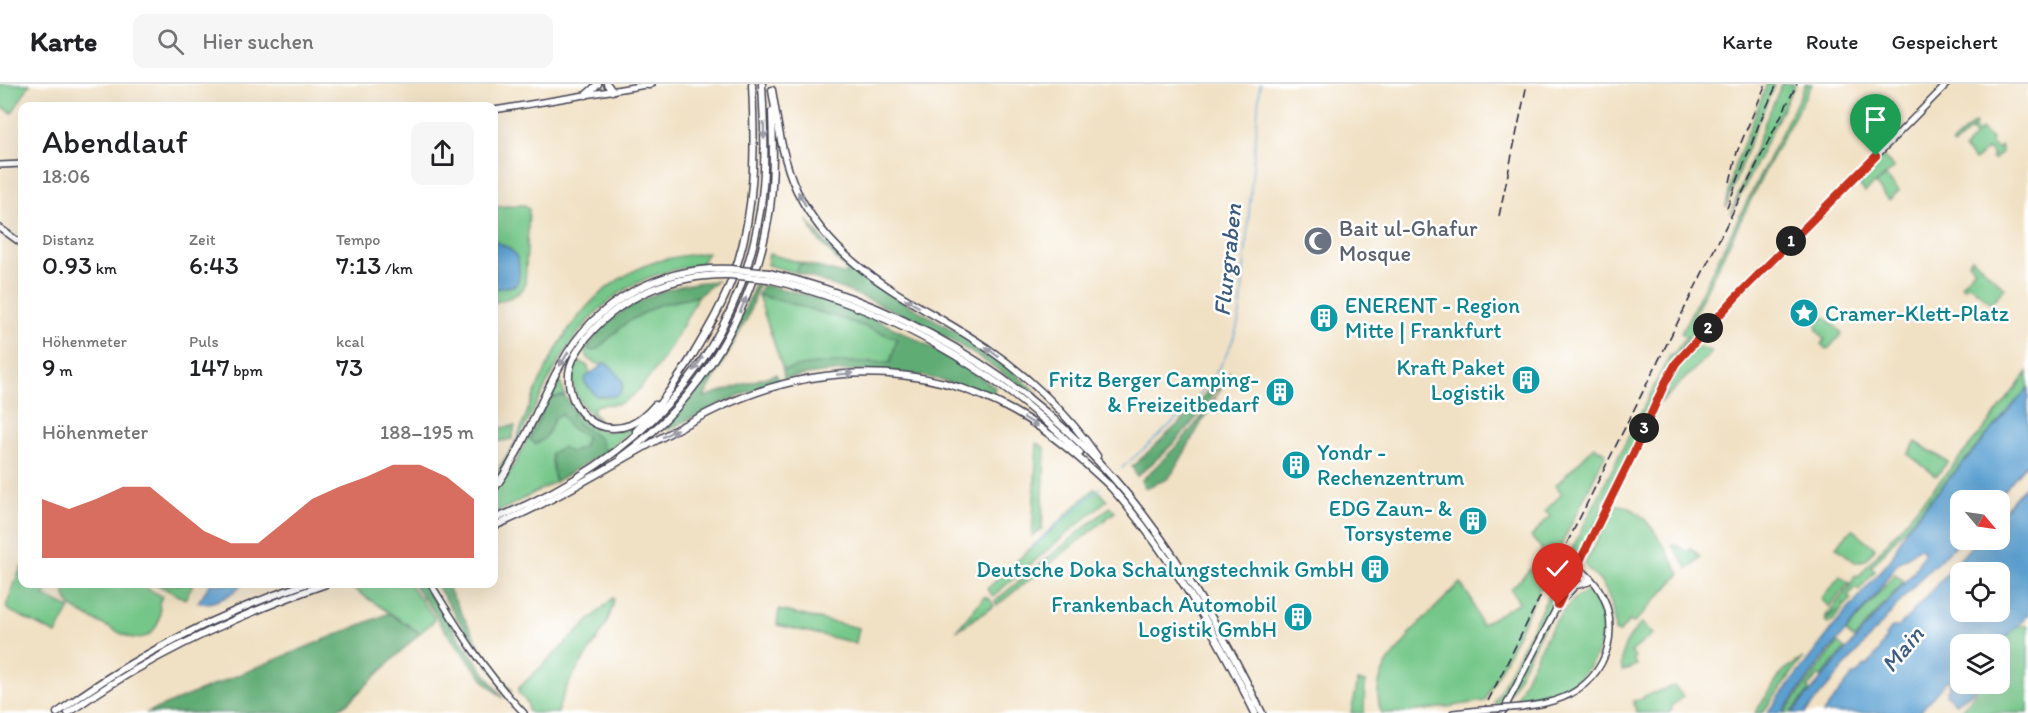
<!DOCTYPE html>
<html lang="de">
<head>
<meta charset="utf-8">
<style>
  :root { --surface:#fff; --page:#f6f6f6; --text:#202124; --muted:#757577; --line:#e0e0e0; --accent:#c8321e }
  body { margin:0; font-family:Itim,sans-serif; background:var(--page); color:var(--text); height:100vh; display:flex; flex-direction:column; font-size:22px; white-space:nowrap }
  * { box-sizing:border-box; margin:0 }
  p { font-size:20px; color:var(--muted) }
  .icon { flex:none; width:33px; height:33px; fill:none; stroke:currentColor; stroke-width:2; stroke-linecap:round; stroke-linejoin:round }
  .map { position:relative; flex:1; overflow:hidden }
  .drawer { position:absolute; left:18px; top:18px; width:480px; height:486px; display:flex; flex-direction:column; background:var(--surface); border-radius:12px; box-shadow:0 6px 24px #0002 }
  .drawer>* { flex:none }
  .needle { width:39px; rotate:119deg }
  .tools { position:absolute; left:1950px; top:406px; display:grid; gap:12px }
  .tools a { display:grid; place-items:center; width:60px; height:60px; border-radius:12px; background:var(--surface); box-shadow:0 6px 24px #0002; font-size:30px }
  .pin { position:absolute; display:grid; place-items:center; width:51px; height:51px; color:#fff; margin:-62px -26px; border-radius:50% 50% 50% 0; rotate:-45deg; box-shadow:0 0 6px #0007 }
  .pin .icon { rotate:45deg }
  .km { position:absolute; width:30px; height:30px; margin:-15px; border-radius:50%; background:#222; color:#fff; font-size:16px; line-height:30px; text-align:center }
  .round { display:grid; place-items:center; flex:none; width:63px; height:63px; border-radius:12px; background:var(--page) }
  .overview { display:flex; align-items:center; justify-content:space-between; height:102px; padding:0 24px }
  h1 { font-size:33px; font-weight:600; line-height:45px }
  .figures { display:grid; grid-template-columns:repeat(3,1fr); gap:9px; height:102px; padding:6px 24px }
  .figures div { display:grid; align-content:center }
  .figures b { font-size:26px; font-weight:600 }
  .figures small { font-size:16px; font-weight:400 }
  .figures p { font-size:16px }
  .chart { height:168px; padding:12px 24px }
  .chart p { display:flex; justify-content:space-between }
  .chart svg { width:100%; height:108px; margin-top:6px; fill:var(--accent); opacity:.7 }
  header { display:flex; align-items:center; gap:36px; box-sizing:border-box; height:84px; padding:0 30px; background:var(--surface); border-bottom:2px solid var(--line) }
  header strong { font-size:28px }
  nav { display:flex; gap:33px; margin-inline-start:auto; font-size:21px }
  .search { width:420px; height:54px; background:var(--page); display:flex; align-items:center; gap:15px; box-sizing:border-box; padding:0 21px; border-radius:12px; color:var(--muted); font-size:22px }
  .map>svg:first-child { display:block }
  .green { fill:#75c789; stroke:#4c7462; stroke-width:1.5 }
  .forest { fill:#60ac75; stroke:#416758; stroke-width:1.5 }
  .water { fill:#5ca0d1; stroke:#3f6186; stroke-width:1.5; fill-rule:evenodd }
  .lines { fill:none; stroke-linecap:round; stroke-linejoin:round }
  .stream { stroke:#5ca0d1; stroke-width:1.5 }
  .major-casing { stroke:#413f50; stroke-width:8 }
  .highway-casing { stroke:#413f50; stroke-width:9 }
  .major { stroke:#fff; stroke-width:5 }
  .highway { stroke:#fff; stroke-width:6 }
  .rail { stroke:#22223b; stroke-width:1.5; stroke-dasharray:9 4.5; stroke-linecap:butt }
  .major-bridge-casing { stroke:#413f50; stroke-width:8; stroke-linecap:butt }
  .highway-bridge-casing { stroke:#413f50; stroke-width:9; stroke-linecap:butt }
  .major-bridge { stroke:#fff; stroke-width:5 }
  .highway-bridge { stroke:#fff; stroke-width:6 }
  .oneway { fill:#9c9ca7 }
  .route-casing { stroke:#fff; stroke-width:12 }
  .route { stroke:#c8321e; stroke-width:8 }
  .labels { text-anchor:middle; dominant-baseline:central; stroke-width:5; stroke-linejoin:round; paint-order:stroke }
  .worship-label { font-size:22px; fill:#5b616d; stroke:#fff; text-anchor:start }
  .culture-label { font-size:22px; fill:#0d838f; stroke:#fff; text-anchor:end }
  .water-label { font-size:24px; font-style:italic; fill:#3c5b7e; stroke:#fff }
</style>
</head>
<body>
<header>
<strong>Karte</strong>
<div class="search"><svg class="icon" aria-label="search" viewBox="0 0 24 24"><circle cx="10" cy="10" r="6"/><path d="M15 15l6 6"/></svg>Hier suchen</div>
<nav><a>Karte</a><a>Route</a><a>Gespeichert</a></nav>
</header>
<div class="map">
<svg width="2028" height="629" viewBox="0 0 2028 629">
  <rect width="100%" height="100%" fill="#fff"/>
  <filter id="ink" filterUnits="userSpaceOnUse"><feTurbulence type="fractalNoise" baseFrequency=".0167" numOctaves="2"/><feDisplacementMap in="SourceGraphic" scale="12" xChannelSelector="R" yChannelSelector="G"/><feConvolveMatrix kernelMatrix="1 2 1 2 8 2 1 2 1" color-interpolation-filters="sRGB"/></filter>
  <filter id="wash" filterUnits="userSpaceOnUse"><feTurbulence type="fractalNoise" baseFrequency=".008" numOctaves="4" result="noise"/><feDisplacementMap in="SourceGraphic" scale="24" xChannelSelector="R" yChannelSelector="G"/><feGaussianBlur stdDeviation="1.35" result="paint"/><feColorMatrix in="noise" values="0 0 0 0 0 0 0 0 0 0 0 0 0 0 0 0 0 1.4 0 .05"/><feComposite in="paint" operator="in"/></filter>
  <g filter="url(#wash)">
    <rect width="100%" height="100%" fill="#f1e1c4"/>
    <g class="green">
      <polygon points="0,0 30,0 12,29 0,22"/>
      <polygon points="1767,0 1775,0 1752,52 1726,123 1734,84"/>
      <polygon points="1782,0 1795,0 1731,130 1765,38"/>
      <polygon points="1806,0 1812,0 1770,77 1693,233 1693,249 1664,289 1624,381 1602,419 1602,428 1505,619 1494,619 1670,271 1672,272 1686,253 1681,249"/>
      <polygon points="1974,39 1976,40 1973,44 1978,49 1981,45 1992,55 1991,59 1999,65 2001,62 2002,63 2002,67 1993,76 1991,74 1993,71 1988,65 1975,76 1964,65 1975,52 1970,46 1954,61 1952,59"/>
      <polygon points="1882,72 1894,84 1865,108 1857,98"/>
      <polygon points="1886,92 1899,107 1889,116 1875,100"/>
      <path d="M525 121 529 125 525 202C518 213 505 215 494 219V205L516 201C517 171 522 170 494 157V123Z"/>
      <path d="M708 168 701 180C683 184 665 187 648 194 587 219 560 273 532 329 520 352 510 375 494 396 494 389 511 367 516 357 544 283 575 203 658 177 674 172 692 171 708 168Z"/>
      <polygon points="769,170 802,179 797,185 798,189 767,181"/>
      <polygon points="1972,174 2005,204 1991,219 1968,200 1964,204 1961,201 1975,185 1968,179"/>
      <path d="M758 211C806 223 851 236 897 255L890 279C856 277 817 277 783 286Z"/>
      <path d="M698 212C684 241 650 305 621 319 612 323 603 317 594 323L593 328 598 335C581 325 562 295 580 278L588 282 590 290 586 293 585 299 596 312 609 313 623 304V298L605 279 596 280 588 275 585 266 606 241 588 262 596 266 627 238 658 221Z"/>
      <polygon points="1825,233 1842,249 1829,264 1826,265 1821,260 1825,255 1817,247 1816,241"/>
      <polygon points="1697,263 1700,263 1712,268 1660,319 1679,283"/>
      <polygon points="2028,288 2028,304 1871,483 1875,487 1859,506 1855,503 1848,512 1851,515 1846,521 1842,520 1845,522 1832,538 1831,537 1829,540 1825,537 1837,526 1826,534 1825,533 1849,503 1855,491 1858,493 1984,345"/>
      <polygon points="558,291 565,312 553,313 547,351 555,333 562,330 578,348 587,353 583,363 570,368 551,369 555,398 494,430 494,409 516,378"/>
      <path d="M576 329C590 351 617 351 637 341L605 368 599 354 579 341 570 331Z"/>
      <polygon points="515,342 512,355 494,358 494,345"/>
      <polygon points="1916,358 1948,378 1936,392 1908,370"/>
      <polygon points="1037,359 1045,364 1042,445 1032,452"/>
      <path d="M1594 363 1606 369 1485 617C1450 622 1416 629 1381 629 1371 594 1387 578 1409 553L1408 551 1460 499 1471 515 1481 541 1519 518 1511 505 1535 480 1542 465 1531 453 1550 432 1545 427 1562 410 1555 402Z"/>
      <polygon points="1095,404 1107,416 993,512 987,505"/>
      <path d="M1616 421C1645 419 1667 469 1680 490L1634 539 1629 537 1619 549 1615 547C1614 529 1611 509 1598 495 1593 490 1588 487 1585 480L1611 427Z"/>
      <polygon points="1110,423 1115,428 997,521 995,517"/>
      <polygon points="1852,445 1875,464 1866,476 1855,478 1836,463"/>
      <polygon points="1674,460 1688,468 1691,464 1700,473 1688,485 1672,461"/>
      <polygon points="22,482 22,500 52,500 44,512 70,524 56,550 8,526 6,523 14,500"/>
      <polygon points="1895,490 1904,497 1854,555 1846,548"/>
      <polygon points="1840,492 1849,499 1829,523 1821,515"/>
      <path d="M65 500H138L162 512 159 519C163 535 154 557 133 554 126 553 75 527 71 522 65 516 64 507 65 500Z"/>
      <polygon points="156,500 193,500 185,515"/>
      <polygon points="366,500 409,500 434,533 434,537 420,549 352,504"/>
      <path d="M1588 507C1595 512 1598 519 1600 527 1609 553 1594 584 1572 600 1557 611 1533 616 1515 617 1530 587 1556 518 1588 507Z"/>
      <polygon points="984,513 990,515 994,522 956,547"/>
      <path d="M613 514 614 516C606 558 566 586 558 629H531L528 627V620L518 608 519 604Z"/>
      <polygon points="779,526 859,544 856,559 777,541"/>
      <path d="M1642 539 1653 550 1631 568 1635 573 1633 575 1637 581 1622 587C1619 566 1628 553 1642 539Z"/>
      <polygon points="2016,542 2028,542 2028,629 1959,629 1973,612 1977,600 2000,600 1999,561"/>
      <polygon points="1838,559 1845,565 1821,593 1818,592 1808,603 1809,607 1790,629 1784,629"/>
      <polygon points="1803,574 1762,629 1755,629 1783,587"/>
      <polygon points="1358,597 1365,598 1364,629 1351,629"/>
      <polygon points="1674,602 1683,612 1671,623 1672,626 1669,629 1637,629 1633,617 1644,614 1644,612"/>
    </g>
    <g class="forest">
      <path d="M807 135C817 149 827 162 840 173 879 210 932 231 976 260 999 274 1018 291 1037 309L1038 311 1034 312C960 255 887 219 798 189L796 185 802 179 847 191 845 185 816 153Z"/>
      <path d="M717 197 698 212 658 221 627 238 596 266 591 267 588 264C610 222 672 198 717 197Z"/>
      <path d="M755 201H758L748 233 704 313 776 290 779 297 724 318 668 346 666 342C709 300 733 256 755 201Z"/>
      <path d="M762 201C847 215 924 255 995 303L992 313C919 284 861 280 784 295L783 286C817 277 855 277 890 279L897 255C851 236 806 223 758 211Z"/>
      <polygon points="1230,288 1174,387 1167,395 1145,404 1141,397 1178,361 1205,329"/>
      <path d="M1221 291 1223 292C1202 334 1172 363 1137 392L1132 383 1188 331Z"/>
      <path d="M565 312 576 329 571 332 579 341 599 354 605 368 555 398 551 369 563 363 570 368 583 363 587 353 569 343 562 330 555 333C550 344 547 356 535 360L530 355 548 317 553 313Z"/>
      <polygon points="413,500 426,500 460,555 503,614 487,600 439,539 436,531"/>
      <polygon points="436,500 446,500 483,569 512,607 509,608 477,566"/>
      <polygon points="389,529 420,549 349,618 332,629 146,629"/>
    </g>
    <g class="water">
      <path d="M494 157C508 163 519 167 519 185 519 192 519 195 516 201L494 205Z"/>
      <polygon points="605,279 612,283 623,298 621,308 615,312 596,312 584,297 586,293"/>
      <polygon points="2028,304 2028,378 1995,417 1960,417 1961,456 1920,495 1805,629 1792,629 1913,489 1924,469 1922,464 1917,465 1896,481 1877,509 1822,576 1782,629 1767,629 1835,541 1891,475 1906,445"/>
      <path d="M2028 398V531L1999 561H1960V600H1976L1971 609 1956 619 1946 611 1950 600 1948 595 1919 629H1823L1853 591H1856L1865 581 1867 582 1880 566V563L1887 554 1886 552 1892 543H1899L1977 456H2000V431ZM1960 489H2000V528H1960Z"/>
      <path d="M210 500H247C239 500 237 506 231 510 221 516 209 521 198 518Z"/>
    </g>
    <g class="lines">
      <g class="stream">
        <path d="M1122 384C1172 339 1233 294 1241 222L1260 0"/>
        <polyline points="1032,464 1100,404"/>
      </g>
    </g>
  </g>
  <g filter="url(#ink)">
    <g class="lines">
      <g class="major-casing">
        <g id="major">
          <polyline points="494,26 652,0"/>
          <polyline points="0,81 22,80"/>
          <polyline points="0,144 22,160"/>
          <polyline points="1577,483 1580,493 1588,497"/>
          <path d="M431 500C459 546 486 590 524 629"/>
          <polyline points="1565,513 1575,502 1589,498"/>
          <path d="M1510 624C1533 622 1558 619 1577 606 1621 577 1621 511 1577 483"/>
          <polyline points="1453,629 1480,626"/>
          <path d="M1502 629C1545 548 1586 466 1626 384 1646 344 1661 304 1685 266L1947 0"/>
        </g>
      </g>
      <g class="highway-casing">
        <g id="highway">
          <polyline points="607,0 612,7"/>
          <polyline points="643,0 649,1"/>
          <path d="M772 6C778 41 782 75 797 107 839 191 915 215 987 264 1028 292 1068 330 1097 372"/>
          <polyline points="586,11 598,0"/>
          <path d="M769 189C920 225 1053 311 1146 434 1192 494 1229 561 1262 629"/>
          <path d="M768 195C887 224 993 283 1080 369"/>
          <path d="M655 321C648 329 640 337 630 341 595 354 566 323 569 289 571 275 579 264 587 253 622 211 675 190 729 191"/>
          <path d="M636 347C658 325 674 301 691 274 707 247 724 219 734 189 756 129 755 63 752 0"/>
          <path d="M621 373C702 315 756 223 770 124 774 92 773 60 772 28"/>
          <path d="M1109 401C1170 469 1215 548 1255 629"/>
          <path d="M494 405C523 366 537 322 561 280 595 217 660 182 731 185"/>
          <path d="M494 435C632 380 736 280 760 127 767 85 764 42 762 0"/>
          <path d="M494 442C572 410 642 360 718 324 813 279 922 275 1015 328 1051 348 1081 375 1111 403"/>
          <path d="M57 629C132 573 217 530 305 500"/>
          <path d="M68 629C148 572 234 532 326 500"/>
        </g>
      </g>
      <use href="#major" class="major"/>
      <use href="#highway" class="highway"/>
      <g class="rail">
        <polyline points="1730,98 1737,68 1766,0"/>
        <polyline points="1727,124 1759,40 1777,0"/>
        <polyline points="1499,132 1527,0"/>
        <polyline points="1482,629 1797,0"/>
      </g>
      <g class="major-bridge-casing">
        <polyline id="major-bridge" points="1480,626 1510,624"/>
      </g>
      <g class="highway-bridge-casing">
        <g id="highway-bridge">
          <polyline points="731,185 769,189"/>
          <polyline points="729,191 768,195"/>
        </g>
      </g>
      <use href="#major-bridge" class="major-bridge"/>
      <use href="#highway-bridge" class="highway-bridge"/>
    </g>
    <defs><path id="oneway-solid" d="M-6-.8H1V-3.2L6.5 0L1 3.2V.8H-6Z" transform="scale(1.5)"/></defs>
    <g class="oneway">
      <use href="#oneway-solid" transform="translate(764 47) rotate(89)"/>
      <use href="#oneway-solid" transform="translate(802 115) rotate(-119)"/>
      <use href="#oneway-solid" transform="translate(912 219) rotate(-150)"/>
      <use href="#oneway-solid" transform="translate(743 221) rotate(-67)"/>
      <use href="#oneway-solid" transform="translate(992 268) rotate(-144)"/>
      <use href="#oneway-solid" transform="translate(564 275) rotate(121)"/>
      <use href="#oneway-solid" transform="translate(698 280) rotate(124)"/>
      <use href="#oneway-solid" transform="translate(845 290) rotate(-4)"/>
      <use href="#oneway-solid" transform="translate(1031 338) rotate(32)"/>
      <use href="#oneway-solid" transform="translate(670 349) rotate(-28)"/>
    </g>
  </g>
  <g class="lines" filter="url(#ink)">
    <g class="route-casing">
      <polyline id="route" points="1558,521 1634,368 1665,299 1676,279 1736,213 1876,72"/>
    </g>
    <use href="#route" class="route"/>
  </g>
  <defs>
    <g id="mosque-disc" transform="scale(1.5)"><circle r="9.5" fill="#6b7280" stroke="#fff"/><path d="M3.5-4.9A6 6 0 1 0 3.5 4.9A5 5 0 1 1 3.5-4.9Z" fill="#fff"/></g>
    <g id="sight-disc" transform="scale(1.5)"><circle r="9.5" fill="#0f9aa8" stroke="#fff"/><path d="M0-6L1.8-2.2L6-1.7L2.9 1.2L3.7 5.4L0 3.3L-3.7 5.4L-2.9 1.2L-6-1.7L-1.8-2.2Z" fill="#fff"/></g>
    <g id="building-disc" transform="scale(1.5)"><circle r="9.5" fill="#0f9aa8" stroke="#fff"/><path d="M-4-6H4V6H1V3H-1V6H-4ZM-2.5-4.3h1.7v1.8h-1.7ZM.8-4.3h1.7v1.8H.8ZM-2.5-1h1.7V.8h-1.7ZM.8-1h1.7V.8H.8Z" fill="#fff"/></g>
  </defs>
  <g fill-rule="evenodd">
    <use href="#mosque-disc" x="1318" y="157"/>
    <use href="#sight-disc" x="1804" y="229"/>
    <use href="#building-disc" x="1324" y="234"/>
    <use href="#building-disc" x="1526" y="296"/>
    <use href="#building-disc" x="1280" y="308"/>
    <use href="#building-disc" x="1296" y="381"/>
    <use href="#building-disc" x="1473" y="437"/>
    <use href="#building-disc" x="1375" y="485"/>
    <use href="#building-disc" x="1298" y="533"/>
  </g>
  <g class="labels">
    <g class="worship-label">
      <text x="1339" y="144">Bait ul-Ghafur<tspan x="1339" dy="25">Mosque</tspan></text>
    </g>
    <g class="culture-label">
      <text x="1345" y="221" text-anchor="start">ENERENT - Region<tspan x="1345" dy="25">Mitte | Frankfurt</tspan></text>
      <text x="1825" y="229" text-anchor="start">Cramer-Klett-Platz</text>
      <text x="1505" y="283">Kraft Paket<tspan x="1505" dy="25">Logistik</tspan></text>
      <text x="1259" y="295">Fritz Berger Camping-<tspan x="1259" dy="25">&amp; Freizeitbedarf</tspan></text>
      <text x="1317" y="368" text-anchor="start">Yondr -<tspan x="1317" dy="25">Rechenzentrum</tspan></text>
      <text x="1452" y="424">EDG Zaun- &amp;<tspan x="1452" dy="25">Torsysteme</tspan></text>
      <text x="1354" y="485">Deutsche Doka Schalungstechnik GmbH</text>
      <text x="1277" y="520">Frankenbach Automobil<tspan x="1277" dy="25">Logistik GmbH</tspan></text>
    </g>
    <g class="water-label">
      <text transform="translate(1227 176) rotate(-84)">Flurgraben</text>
      <text transform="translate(1902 565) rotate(-50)">Main</text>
    </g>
  </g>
</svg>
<div class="tools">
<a><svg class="needle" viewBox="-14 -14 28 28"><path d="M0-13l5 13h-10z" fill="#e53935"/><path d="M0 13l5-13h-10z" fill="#757577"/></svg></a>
<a><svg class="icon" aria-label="locate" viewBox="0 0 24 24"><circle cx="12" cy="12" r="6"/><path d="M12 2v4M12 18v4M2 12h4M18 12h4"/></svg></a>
<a><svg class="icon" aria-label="layers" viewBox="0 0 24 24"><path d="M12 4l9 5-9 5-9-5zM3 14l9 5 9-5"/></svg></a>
</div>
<div class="pin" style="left:1876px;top:72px;background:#1e9e55"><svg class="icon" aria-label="arrive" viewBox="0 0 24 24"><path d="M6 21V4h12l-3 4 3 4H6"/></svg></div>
<div class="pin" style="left:1558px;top:521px;background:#d93025"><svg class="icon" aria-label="check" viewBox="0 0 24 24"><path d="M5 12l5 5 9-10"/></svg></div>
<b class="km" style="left:1791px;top:157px">1</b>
<b class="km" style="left:1708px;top:244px">2</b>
<b class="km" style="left:1644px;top:344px">3</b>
<section class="drawer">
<div class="overview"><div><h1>Abendlauf</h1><p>18:06</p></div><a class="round"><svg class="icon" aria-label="share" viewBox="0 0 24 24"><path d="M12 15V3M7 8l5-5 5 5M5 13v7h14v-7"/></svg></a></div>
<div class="figures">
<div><p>Distanz</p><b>0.93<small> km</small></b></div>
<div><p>Zeit</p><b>6:43</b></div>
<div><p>Tempo</p><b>7:13<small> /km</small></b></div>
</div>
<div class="figures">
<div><p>Höhenmeter</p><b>9<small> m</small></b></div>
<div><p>Puls</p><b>147<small> bpm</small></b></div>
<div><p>kcal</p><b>73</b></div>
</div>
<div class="chart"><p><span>Höhenmeter</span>188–195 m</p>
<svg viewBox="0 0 160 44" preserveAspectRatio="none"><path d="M0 44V20L10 24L20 20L30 15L40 15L50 24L60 33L70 38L80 38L90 29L100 20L110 15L120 11L130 6L140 6L150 11L160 20V44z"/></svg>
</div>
</section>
</div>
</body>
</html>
